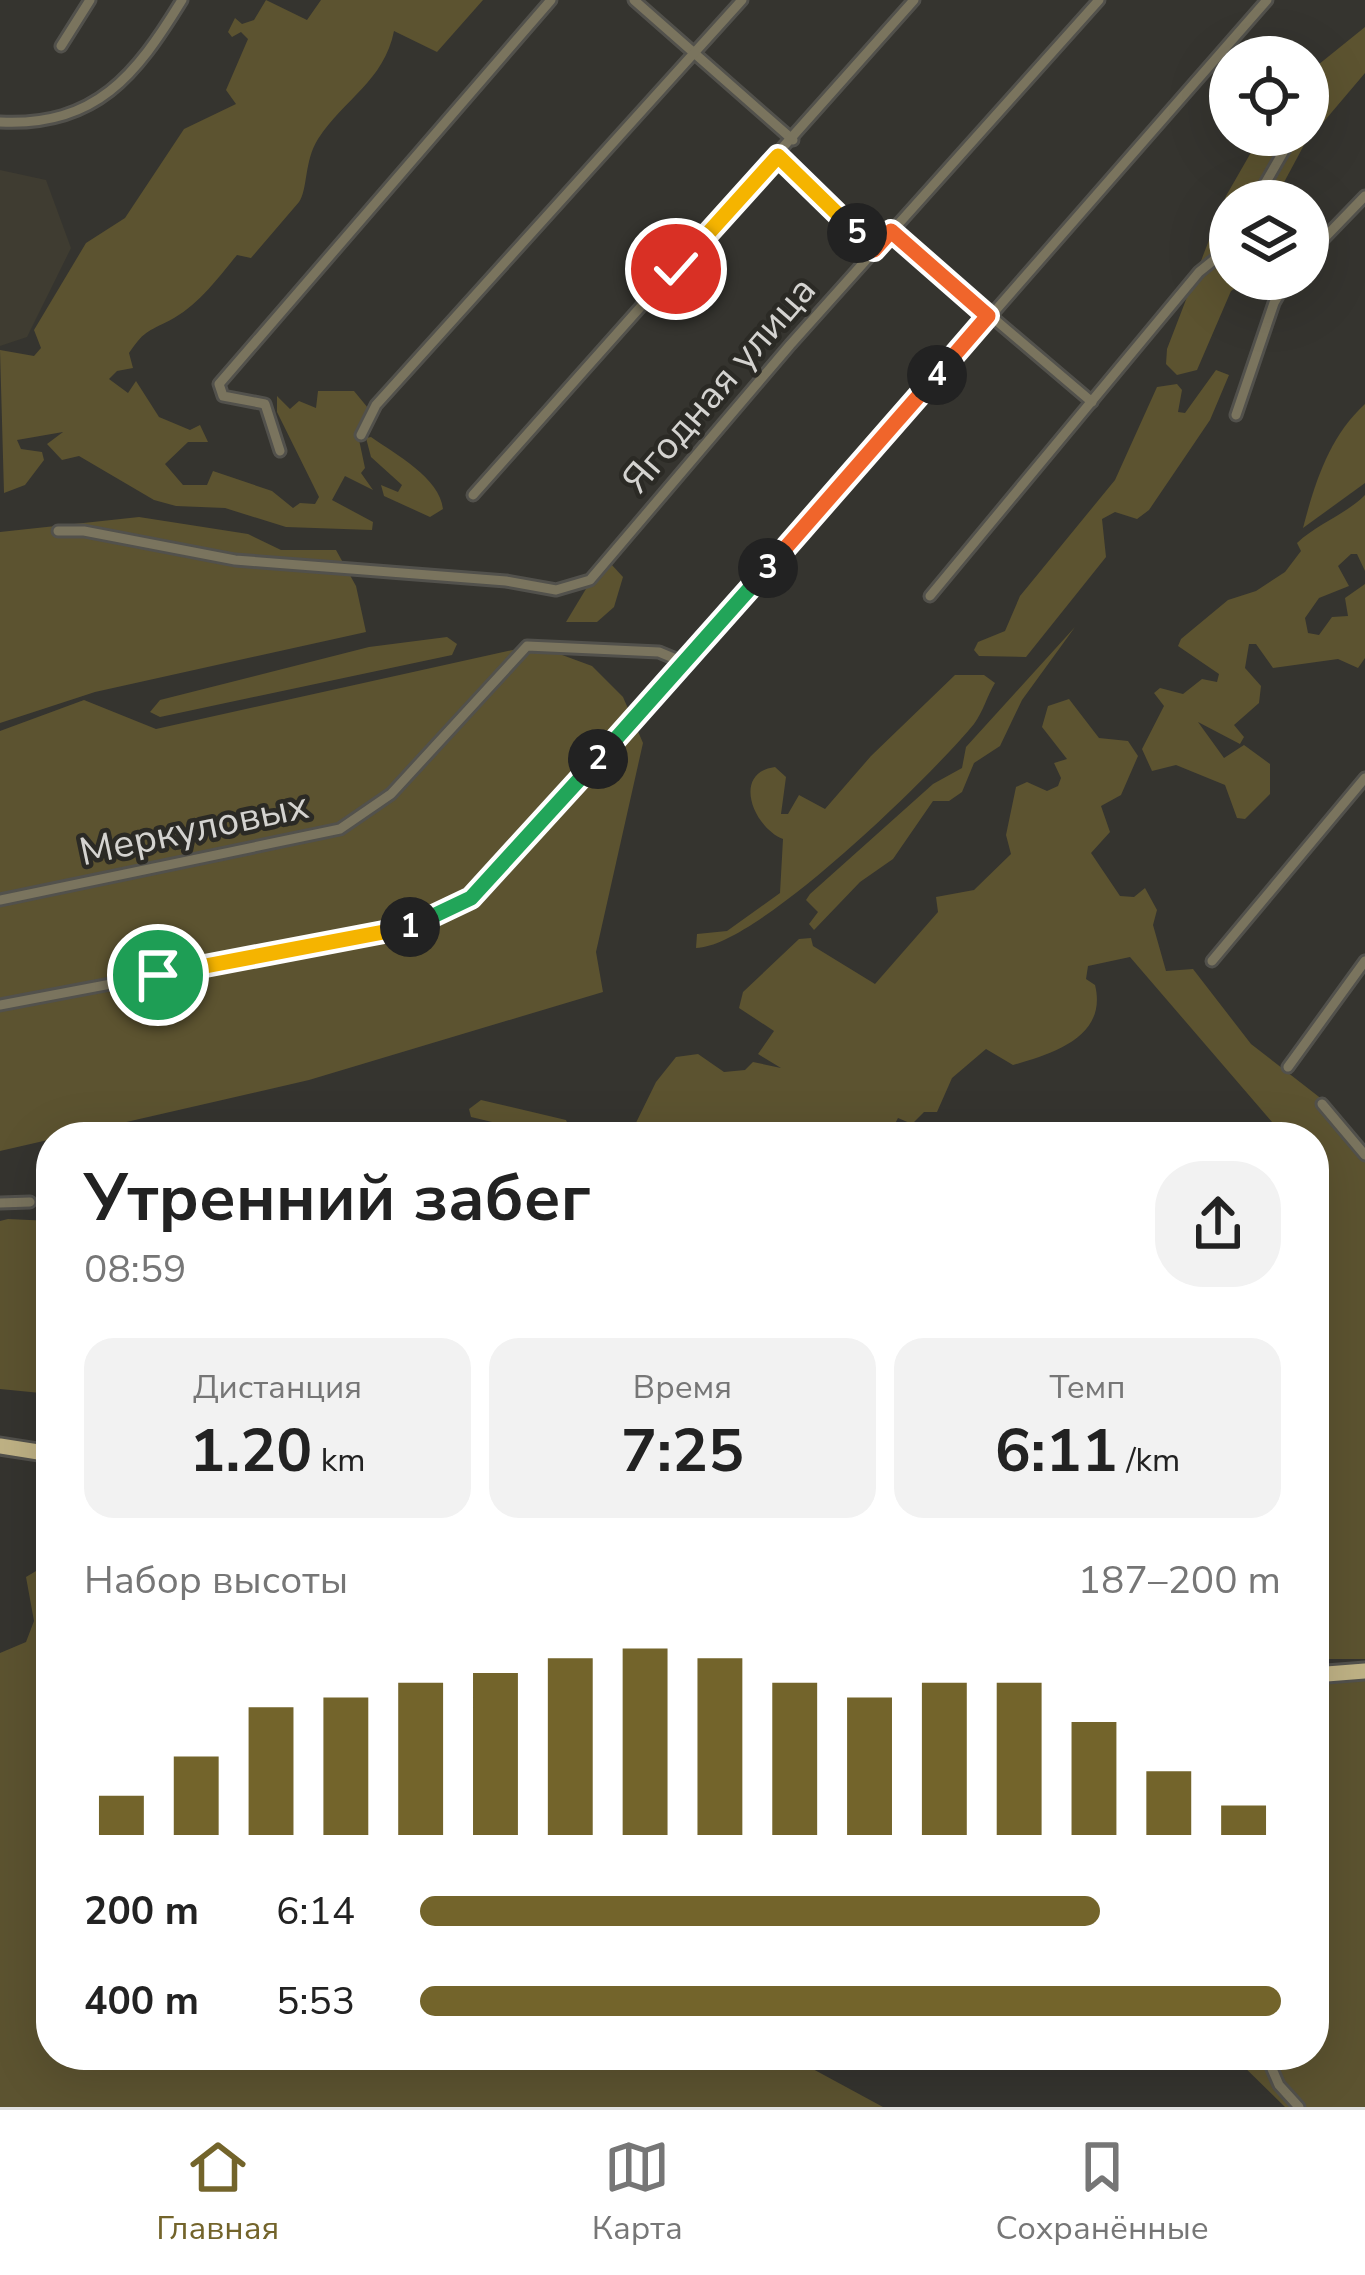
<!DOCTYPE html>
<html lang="ru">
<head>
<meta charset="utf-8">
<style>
  :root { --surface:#fff; --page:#f2f2f2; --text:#222; --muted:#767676; --line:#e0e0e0; --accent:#73642b }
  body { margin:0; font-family:"Nunito Sans",sans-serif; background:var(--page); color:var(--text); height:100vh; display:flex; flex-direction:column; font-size:45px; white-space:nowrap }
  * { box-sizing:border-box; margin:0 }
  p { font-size:39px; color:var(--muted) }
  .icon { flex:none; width:66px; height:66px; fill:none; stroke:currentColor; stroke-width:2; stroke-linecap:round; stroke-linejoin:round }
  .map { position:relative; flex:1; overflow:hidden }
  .panel { position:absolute; left:36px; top:1122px; width:1293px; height:948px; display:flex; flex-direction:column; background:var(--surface); border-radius:48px; box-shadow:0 12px 48px #0002 }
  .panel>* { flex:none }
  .tools { position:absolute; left:1209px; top:36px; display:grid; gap:24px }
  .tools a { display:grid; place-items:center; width:120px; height:120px; border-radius:50%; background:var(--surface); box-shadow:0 12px 48px #0002; font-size:60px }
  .pin { position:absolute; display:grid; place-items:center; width:102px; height:102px; color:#fff; margin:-51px; border:6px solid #fff; border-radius:50%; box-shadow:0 3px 12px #0007 }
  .km { position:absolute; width:60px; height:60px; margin:-30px; border-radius:50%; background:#222; color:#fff; font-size:33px; line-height:60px; text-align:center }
  .round { display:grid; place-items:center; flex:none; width:126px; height:126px; border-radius:48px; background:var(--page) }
  .head { display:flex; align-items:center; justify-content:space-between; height:204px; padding:0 48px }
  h1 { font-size:66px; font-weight:700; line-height:90px }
  .metrics { display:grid; grid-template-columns:repeat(3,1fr); gap:18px; height:204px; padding:12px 48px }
  .metrics div { display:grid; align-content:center; border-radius:30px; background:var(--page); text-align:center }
  .metrics b { font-size:60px; font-weight:700 }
  .metrics small { font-size:33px; font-weight:400 }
  .metrics p { font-size:33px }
  .chart { height:336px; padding:24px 48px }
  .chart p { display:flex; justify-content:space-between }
  .chart svg { width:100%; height:216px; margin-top:12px; stroke:var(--accent); stroke-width:6 }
  ul { padding:0 48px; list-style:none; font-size:39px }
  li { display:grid; grid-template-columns:192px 144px 1fr; align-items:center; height:90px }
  li i { height:30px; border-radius:15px; background:var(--accent) }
  .menu { display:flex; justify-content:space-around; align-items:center; height:168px; border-top:3px solid var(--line); background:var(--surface); font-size:33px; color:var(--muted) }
  .menu a { display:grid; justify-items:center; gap:6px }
  .menu .selected { color:var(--accent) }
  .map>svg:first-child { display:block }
  .built { fill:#3f3c31 }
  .green { fill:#5c5330 }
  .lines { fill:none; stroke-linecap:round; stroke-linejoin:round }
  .street-casing { stroke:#52514c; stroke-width:15 }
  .primary-casing { stroke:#52514c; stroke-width:21 }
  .street { stroke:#7a745e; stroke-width:9 }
  .primary { stroke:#bfb285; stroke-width:15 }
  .split-1-casing { stroke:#fff; stroke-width:24 }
  .split-2-casing { stroke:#fff; stroke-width:24 }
  .split-3-casing { stroke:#fff; stroke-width:24 }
  .split-4-casing { stroke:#fff; stroke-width:24 }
  .split-5-casing { stroke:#fff; stroke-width:24 }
  .split-6-casing { stroke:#fff; stroke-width:24 }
  .split-1 { stroke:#f5b400; stroke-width:15 }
  .split-2 { stroke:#22a559; stroke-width:15 }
  .split-3 { stroke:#22a559; stroke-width:15 }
  .split-4 { stroke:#f0652b; stroke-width:15 }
  .split-5 { stroke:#f0652b; stroke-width:15 }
  .split-6 { stroke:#f5b400; stroke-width:15 }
  .labels { text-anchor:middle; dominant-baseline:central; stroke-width:9; stroke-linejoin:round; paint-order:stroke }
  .street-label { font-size:39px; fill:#d4d3d0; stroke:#2b2a25 }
</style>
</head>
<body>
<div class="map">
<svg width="1365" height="2107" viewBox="0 0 1365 2107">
  <rect width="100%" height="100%" fill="#35342f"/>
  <polygon class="built" points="0,170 46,180 71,248 27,337 0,346"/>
  <g class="green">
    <path d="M266 0 307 20 321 0H483L437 52 394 31C384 81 344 99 318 139 304 161 308 189 299 202L251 258 237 255C218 278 200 303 174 318 149 332 146 328 129 353L133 368 117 371 109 379 128 393 136 381 159 417 190 430 200 425 208 442H188L165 464 183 485H207L213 471 272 491 293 508 300 503 315 504 319 497 277 412V396L290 409 299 401 316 408 318 391H354L368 408 358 435 365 468 361 473 373 490 345 476 332 500 373 522 372 530 286 527 225 508 176 506 154 500 79 456 62 460 47 444 63 432 17 440 21 449 42 452 44 460 25 485 4 493 0 350 34 356 41 348 34 330 86 243 125 218 184 129 236 104 226 90 248 39 241 32 232 37 228 32 235 18 242 24 254 20Z"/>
    <polygon points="1365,27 1365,73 1304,145 1274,201 1230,201 1230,279 1249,279 1231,291 1197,370 1177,375 1166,364 1167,349 1226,196 1261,135 1308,135 1308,73"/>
    <polygon points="1216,370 1229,375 1210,420 1149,510 1137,519 1115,512 1102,519 1106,557 1026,657 979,656 974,650 978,642 1005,631 1020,596 1115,480 1157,387 1177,384 1182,390 1178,412 1185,413"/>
    <path d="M1365 404V483L1303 528C1315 482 1329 437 1365 404Z"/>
    <path d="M371 437C395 454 440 478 443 509L430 517 384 496 381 485 398 492 402 485 371 457 366 438Z"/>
    <path d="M1365 495V571L1357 554H1351L1338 566 1349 586 1319 598 1305 618 1308 633 1319 635 1332 617 1348 616 1345 598 1365 584V658L1358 668 1338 659 1273 668 1256 644H1249L1245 668 1261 686 1259 703 1234 725 1244 737 1240 744 1198 722 1224 758 1244 745 1270 764V794L1245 819 1237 818 1225 785 1176 765 1152 771 1142 749 1164 706 1154 693 1160 688 1183 694 1202 679 1217 682 1219 674 1178 646 1181 639 1228 600 1256 591 1285 572 1301 551 1297 543C1317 524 1345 515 1365 495Z"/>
    <polygon points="139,517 248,534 281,550 336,550 356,586 366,632 95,692 0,723 0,532"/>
    <polygon points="601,564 611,564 623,577 614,607 597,622 566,622"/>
    <polygon points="1075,627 1022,700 1000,746 974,763 962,792 949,801 933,801 893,859 860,882 814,930 809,924 818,912 806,900 810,894 933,784 962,768 966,747"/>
    <polygon points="447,637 457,644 452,655 160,717 150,712 160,700 369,647"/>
    <polygon points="535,645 592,666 623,697 643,743 596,952 603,992 309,1080 0,1151 0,731 84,700 156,729"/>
    <path d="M955 675H984L995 683C987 696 983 712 974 724 933 774 757 947 696 948L697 934 727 931 780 893 783 839C754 828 731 773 775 767L786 777 781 814H788L799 795 825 809 871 756Z"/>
    <path d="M1069 699 1099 738 1128 741 1138 756 1121 795 1101 806 1110 832 1091 853 1120 896 1134 897 1145 888 1157 910 1153 925 1166 971 1193 969 1251 1044 1323 1100 1365 1157V1659H1314V1137H1258L1272 1122 1130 957 1088 966 1086 979 1095 985C1108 1037 1052 1054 1013 1065L986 1049 952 1078 937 1112H924L912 1124 898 1118 889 1135 629 1137 656 1082 676 1057 698 1054 724 1072 745 1070 753 1062 781 1068 758 1054 774 1031 739 1008 743 992 799 939 811 938 813 946 875 984 938 912 936 897 974 890 1011 854 1006 835 1016 787 1027 782 1047 791 1058 786 1061 778 1054 763 1067 759 1042 727 1048 706Z"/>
    <polygon points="481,1100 566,1120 569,1127 556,1137 471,1117 469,1109"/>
    <polygon points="8,1219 51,1221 43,1326 51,1328 51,1394 0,1389 0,1221"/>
    <polygon points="41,1568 51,1569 51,2055 801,2055 811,2068 883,2107 0,2107 0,1653 26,1642 34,1621 26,1577"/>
    <polygon points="1365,1676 1365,2107 1285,2107 1232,2055 1314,2055 1314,1682"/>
  </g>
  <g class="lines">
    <g class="street-casing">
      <g id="street">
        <polyline points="634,0 793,140"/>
        <polyline points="61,46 90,0"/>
        <path d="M0 122C96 127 136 75 182 0"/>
        <polyline points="778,156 874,250"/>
        <polyline points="1255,201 1293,135"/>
        <polyline points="891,231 1092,402"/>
        <polyline points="1308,255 1365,196"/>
        <polyline points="1236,415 1274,303 1288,279"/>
        <polyline points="361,435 376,405 742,0"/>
        <polyline points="280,451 265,404 223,396 219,384 551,0"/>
        <polyline points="473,495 914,0"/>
        <polyline points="58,531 84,531 235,560 506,581 556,590 590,580 790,345 1099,0"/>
        <polyline points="930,596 1199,272 1230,247"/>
        <polyline points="0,900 340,829 391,794 527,646 659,652 683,662"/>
        <polyline points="1212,961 1365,778"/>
        <polyline points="0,1005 406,928 471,898 848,479 1267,0"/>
        <polyline points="1288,1067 1365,961"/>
        <polyline points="1322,1104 1365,1155"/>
        <polyline points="929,1137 929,1136"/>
        <polyline points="0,1203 30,1202"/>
        <polyline points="1266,2055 1279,2085 1299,2107"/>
      </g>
    </g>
    <g class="primary-casing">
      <g id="primary">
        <polyline points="0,1446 51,1454"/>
        <polyline points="1314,1675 1365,1671"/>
      </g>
    </g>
    <use href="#street" class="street"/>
    <use href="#primary" class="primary"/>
  </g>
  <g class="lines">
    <g class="split-1-casing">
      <polyline id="split-1" points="158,975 410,927"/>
    </g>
    <g class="split-2-casing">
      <polyline id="split-2" points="410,927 471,898 598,759"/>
    </g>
    <g class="split-3-casing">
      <polyline id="split-3" points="598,759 768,568"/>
    </g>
    <g class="split-4-casing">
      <polyline id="split-4" points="768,568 937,375"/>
    </g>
    <g class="split-5-casing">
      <polyline id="split-5" points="857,233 874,250 891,231 988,316 937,375"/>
    </g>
    <g class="split-6-casing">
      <polyline id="split-6" points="676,269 778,156 857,233"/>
    </g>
    <use href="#split-1" class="split-1"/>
    <use href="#split-2" class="split-2"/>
    <use href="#split-3" class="split-3"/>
    <use href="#split-4" class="split-4"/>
    <use href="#split-5" class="split-5"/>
    <use href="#split-6" class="split-6"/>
  </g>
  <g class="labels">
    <g class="street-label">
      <text transform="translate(719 385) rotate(-49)">Ягодная улица</text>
      <text transform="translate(194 829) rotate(-12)">Меркуловых</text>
    </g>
  </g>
</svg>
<div class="tools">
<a><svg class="icon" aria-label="locate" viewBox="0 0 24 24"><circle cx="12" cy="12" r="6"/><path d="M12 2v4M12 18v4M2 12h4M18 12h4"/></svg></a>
<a><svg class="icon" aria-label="layers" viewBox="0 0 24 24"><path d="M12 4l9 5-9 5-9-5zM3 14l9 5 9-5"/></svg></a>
</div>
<div class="pin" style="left:158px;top:975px;background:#1e9e55"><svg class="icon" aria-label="arrive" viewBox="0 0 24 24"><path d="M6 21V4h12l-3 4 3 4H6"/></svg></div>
<div class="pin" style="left:676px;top:269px;background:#d93025"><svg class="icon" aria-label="check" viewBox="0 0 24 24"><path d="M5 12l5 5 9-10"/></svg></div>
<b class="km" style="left:410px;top:927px">1</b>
<b class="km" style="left:598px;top:759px">2</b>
<b class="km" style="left:768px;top:568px">3</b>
<b class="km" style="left:937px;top:375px">4</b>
<b class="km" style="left:857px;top:233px">5</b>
<section class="panel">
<div class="head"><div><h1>Утренний забег</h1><p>08:59</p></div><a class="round"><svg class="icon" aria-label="share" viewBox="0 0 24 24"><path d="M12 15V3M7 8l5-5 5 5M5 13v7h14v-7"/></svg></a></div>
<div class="metrics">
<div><p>Дистанция</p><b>1.20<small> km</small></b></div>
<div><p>Время</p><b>7:25</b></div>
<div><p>Темп</p><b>6:11<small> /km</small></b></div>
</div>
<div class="chart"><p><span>Набор высоты</span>187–200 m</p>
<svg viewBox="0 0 160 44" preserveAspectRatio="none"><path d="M5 44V36M15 44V28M25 44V18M35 44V16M45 44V13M55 44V11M65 44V8M75 44V6M85 44V8M95 44V13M105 44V16M115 44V13M125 44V13M135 44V21M145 44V31M155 44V38"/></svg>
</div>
<ul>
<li><b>200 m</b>6:14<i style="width:79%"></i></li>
<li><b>400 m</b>5:53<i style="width:100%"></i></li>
</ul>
</section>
</div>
<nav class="menu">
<a class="selected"><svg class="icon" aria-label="home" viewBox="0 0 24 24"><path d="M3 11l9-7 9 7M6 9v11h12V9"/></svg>Главная</a>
<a><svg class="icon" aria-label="map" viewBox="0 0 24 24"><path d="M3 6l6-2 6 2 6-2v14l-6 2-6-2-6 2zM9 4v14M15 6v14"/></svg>Карта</a>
<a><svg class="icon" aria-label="saved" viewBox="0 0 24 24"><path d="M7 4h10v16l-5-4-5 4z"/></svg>Сохранённые</a>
</nav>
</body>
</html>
